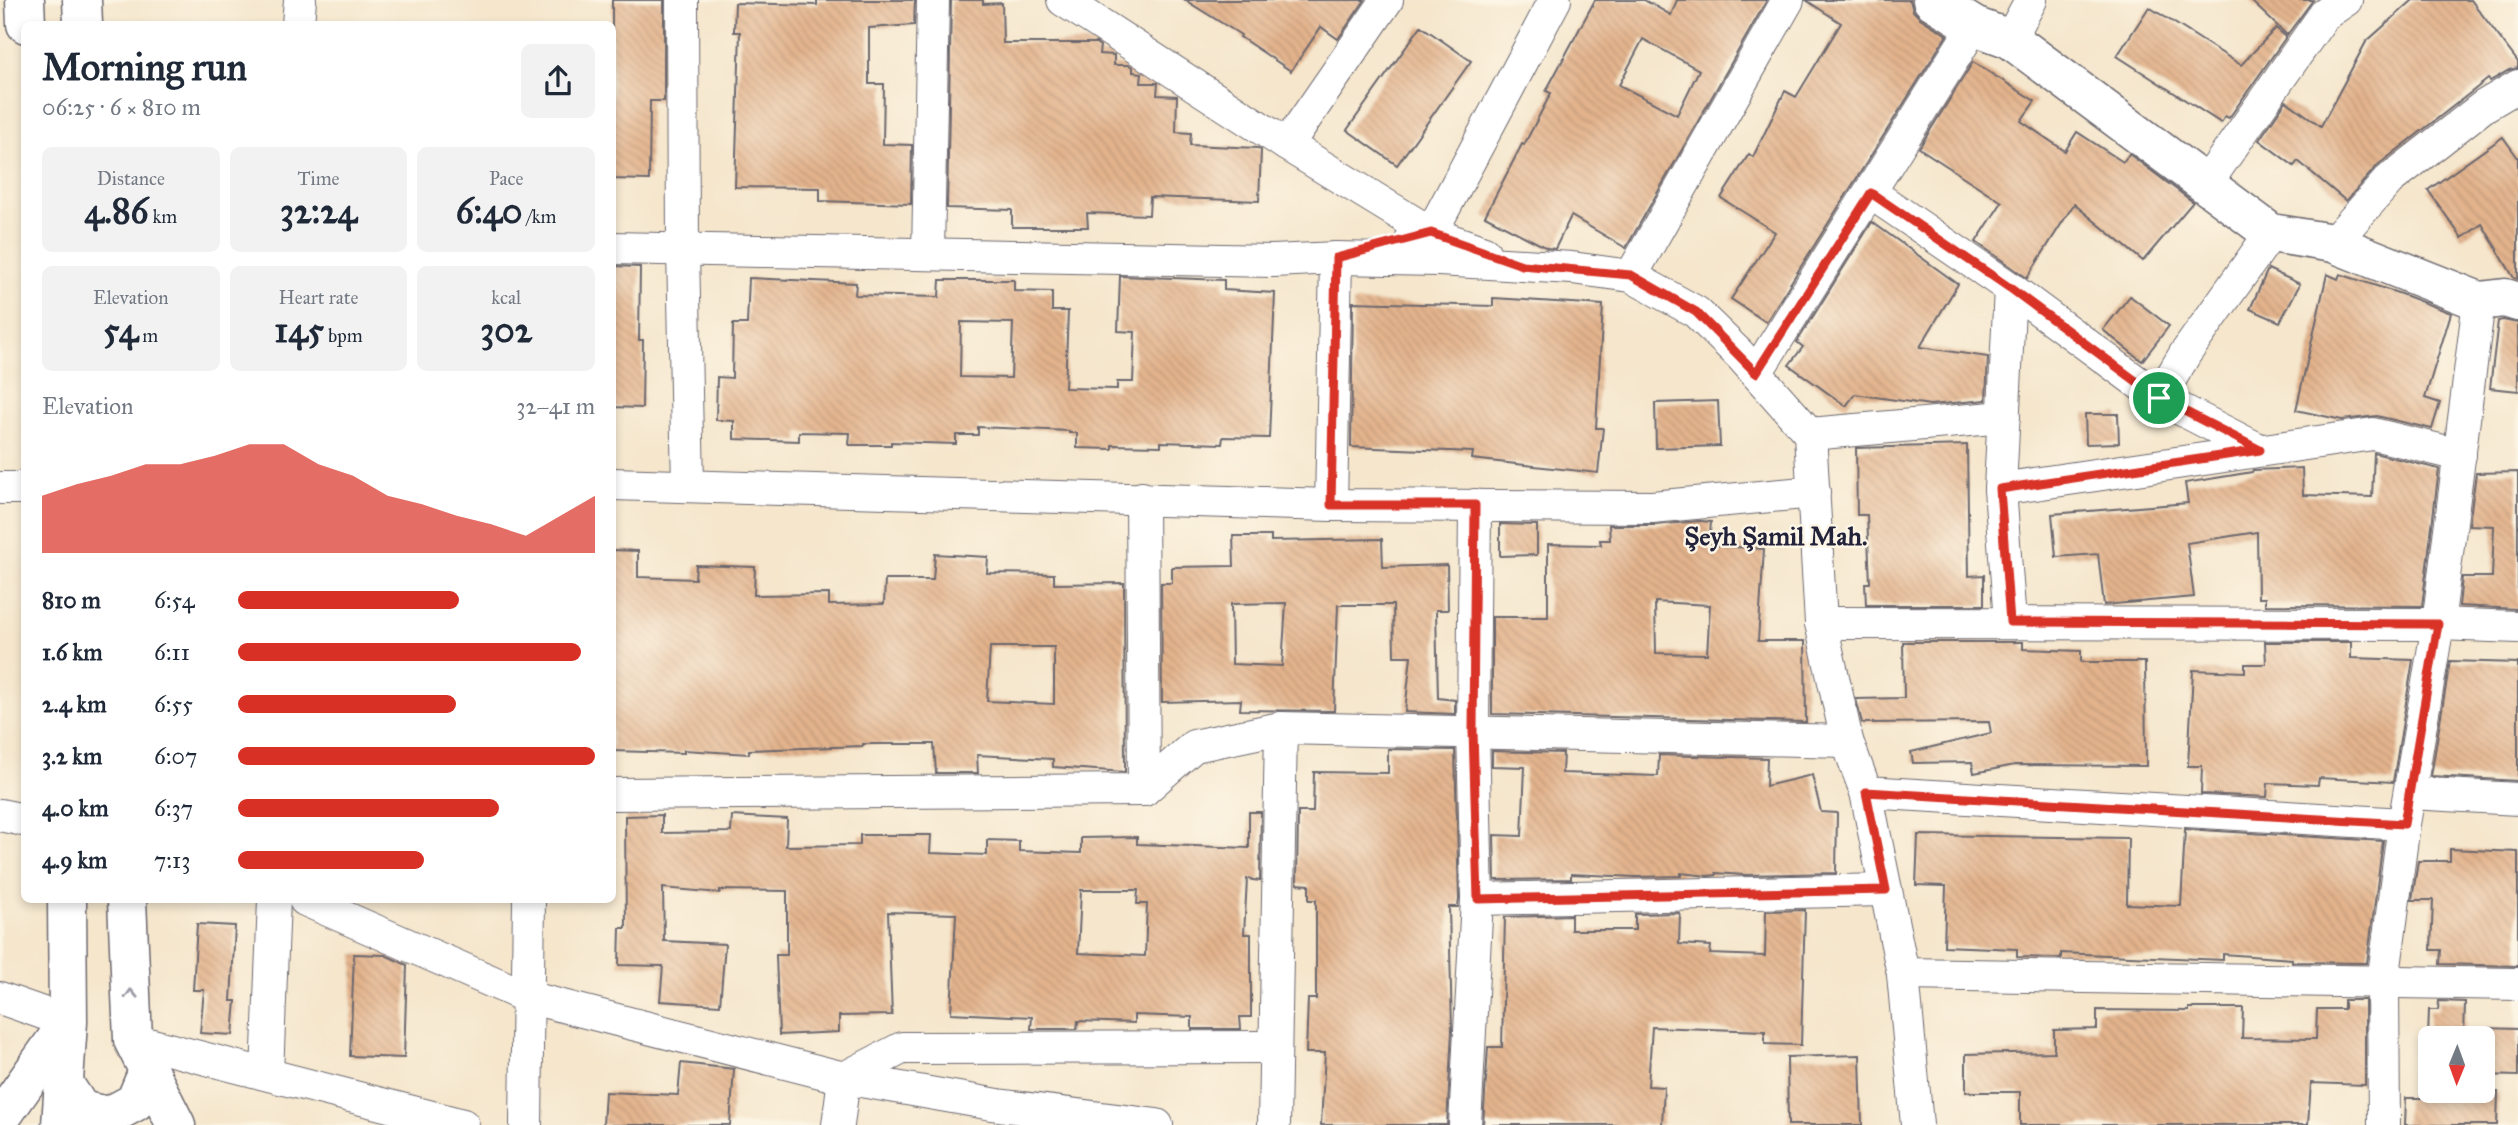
<!DOCTYPE html>
<html lang="en">
<head>
<meta charset="utf-8">
<style>
  :root { --surface:#fff; --page:#f2f2f3; --text:#1f2937; --muted:#747a83; --accent:#d93025 }
  body { margin:0; font-family:"IM FELL Great Primer",serif; background:var(--page); color:var(--text); height:100vh; display:flex; flex-direction:column; font-size:26px; white-space:nowrap }
  * { box-sizing:border-box; margin:0 }
  p { font-size:23px; color:var(--muted) }
  .icon { flex:none; width:38px; height:38px; fill:none; stroke:currentColor; stroke-width:2; stroke-linecap:round; stroke-linejoin:round }
  .map { position:relative; flex:1; overflow:hidden }
  .side { position:absolute; left:21px; top:21px; width:595px; height:882px; display:flex; flex-direction:column; background:var(--surface); border-radius:10px; box-shadow:0 4px 10px #0003 }
  .side>* { flex:none }
  .needle { width:46px; rotate:181deg }
  .buttons { position:absolute; left:2418px; top:1026px; display:grid; gap:14px }
  .buttons a { display:grid; place-items:center; width:77px; height:77px; border-radius:10px; background:var(--surface); box-shadow:0 4px 10px #0003; font-size:35px }
  .pin { position:absolute; display:grid; place-items:center; width:60px; height:60px; color:#fff; margin:-30px; border:4px solid #fff; border-radius:50%; box-shadow:0 2px 7px #0007 }
  .round { display:grid; place-items:center; flex:none; width:74px; height:74px; border-radius:10px; background:var(--page) }
  .headline { display:flex; align-items:center; justify-content:space-between; height:119px; padding:0 21px }
  h1 { font-size:38px; font-weight:800; line-height:52px }
  .stats { display:grid; grid-template-columns:repeat(3,1fr); gap:10px; height:119px; padding:7px 21px }
  .stats div { display:grid; align-content:center; border-radius:10px; background:var(--page); text-align:center }
  .stats b { font-size:35px; font-weight:800 }
  .stats small { font-size:19px; font-weight:400 }
  .stats p { font-size:19px }
  .chart { height:196px; padding:14px 21px }
  .chart p { display:flex; justify-content:space-between }
  .chart svg { width:100%; height:126px; margin-top:7px; fill:var(--accent); opacity:.7 }
  ul { padding:0 21px; list-style:none; font-size:23px }
  li { display:grid; grid-template-columns:112px 84px 1fr; align-items:center; height:52px }
  li i { height:18px; border-radius:9px; background:var(--accent) }
  .map>svg:first-child { display:block }
  .building { fill:url(#building-back-hatch); fill-rule:evenodd }
  .lines { fill:none; stroke-linecap:round; stroke-linejoin:round }
  .minor-casing { stroke:#6c676e; stroke-width:34 }
  .secondary-casing { stroke:#6c676e; stroke-width:41 }
  .minor { stroke:#fff; stroke-width:32 }
  .secondary { stroke:#fff; stroke-width:38 }
  .oneway { stroke:#9c9ca7 }
  .route-casing { stroke:#fff; stroke-width:14 }
  .route { stroke:#d93025; stroke-width:9 }
  .labels { text-anchor:middle; dominant-baseline:central; stroke-width:5; stroke-linejoin:round; paint-order:stroke }
  .district-label { font-size:26px; font-weight:bold; fill:#22223b; stroke:#fcf5e5 }
</style>
</head>
<body>
<div class="map">
<svg width="2518" height="1125" viewBox="0 0 2518 1125">
  <defs>
    <pattern id="building-back-hatch" width="6" height="6" patternUnits="userSpaceOnUse" patternTransform="scale(1.75)"><rect width="6" height="6" fill="#e3b38c"/><path d="M-1 5l2 2M0 0l6 6M5-1l2 2" fill="none" stroke="#c29a7a"/></pattern>
  </defs>
  <rect width="100%" height="100%" fill="#fcf5e5"/>
  <filter id="ink" filterUnits="userSpaceOnUse"><feTurbulence type="fractalNoise" baseFrequency=".0143" numOctaves="2"/><feDisplacementMap in="SourceGraphic" scale="14" xChannelSelector="R" yChannelSelector="G"/><feConvolveMatrix kernelMatrix="1 2 1 2 8 2 1 2 1" color-interpolation-filters="sRGB"/></filter>
  <filter id="wash" filterUnits="userSpaceOnUse"><feTurbulence type="fractalNoise" baseFrequency=".00686" numOctaves="4" result="noise"/><feDisplacementMap in="SourceGraphic" scale="28" xChannelSelector="R" yChannelSelector="G"/><feGaussianBlur stdDeviation="1.57" result="paint"/><feColorMatrix in="noise" values="0 0 0 0 0 0 0 0 0 0 0 0 0 0 0 0 0 1.4 0 .05"/><feComposite in="paint" operator="in"/></filter>
  <g filter="url(#wash)">
    <rect width="100%" height="100%" fill="#f5e6cc"/>
    <g id="blocks">
      <g class="building">
        <polygon points="612,0 664,0 664,101 650,101 649,180 612,179"/>
        <polygon points="817,0 915,0 914,25 869,28 869,84 884,84 883,144 912,145 911,204 820,201 820,188 735,187 740,32 734,32 735,3 817,5"/>
        <polygon points="951,0 983,0 983,4 1002,3 1003,43 1096,43 1100,46 1099,54 1114,55 1114,65 1129,65 1133,67 1133,72 1142,73 1141,83 1158,83 1157,95 1177,96 1176,132 1191,133 1190,145 1258,148 1261,150 1259,201 1150,197 1149,215 1087,213 1088,227 1012,227 1012,210 947,208"/>
        <polygon points="1185,0 1365,0 1338,39 1321,27 1291,71 1240,37 1241,35"/>
        <path d="M1595 0H1644L1671 15 1677 0H1767L1626 248 1571 216 1555 249 1547 248 1485 216 1522 144 1524 145 1551 93 1546 91ZM1643 39 1699 70 1677 115 1619 85Z"/>
        <polygon points="1806,0 1910,0 1913,11 1920,18 1947,35 1766,322 1731,299 1775,232 1721,198 1749,154 1753,157 1785,91 1796,97 1841,23"/>
        <polygon points="2250,0 2313,0 2287,35"/>
        <polygon points="2413,0 2471,0 2518,62 2518,68 2509,70 2490,81 2488,79 2378,165 2346,201 2298,161 2294,166 2259,140 2286,101 2321,126 2366,42"/>
        <polygon points="2149,7 2241,65 2276,28 2286,37 2229,118 2225,116 2221,123 2117,56"/>
        <polygon points="1421,26 1471,61 1397,165 1347,130"/>
        <polygon points="1973,62 2035,101 2021,121 2065,151 2077,132 2123,162 2129,154 2193,202 2143,261 2074,204 2027,278 1976,242 2002,202 1919,148"/>
        <polygon points="2503,137 2518,158 2518,279 2514,278 2482,224 2462,238 2428,190"/>
        <polygon points="1872,222 1958,284 1920,347 1988,357 1986,400 1930,405 1855,394 1846,406 1789,365 1803,347 1797,342"/>
        <polygon points="612,266 640,267 639,340 643,340 642,408 612,407"/>
        <polygon points="2268,269 2300,284 2280,322 2250,309"/>
        <polygon points="2327,274 2338,279 2340,274 2401,294 2451,313 2425,398 2440,403 2432,429 2377,416 2342,420 2296,410"/>
        <path d="M1120 276 1224 280V290L1275 293 1269 438 1223 437 1222 444 1161 442V446L1112 445V449L1077 448V433H1069V431L978 427V435H956V444L891 442V445H849L850 433 799 432V441L734 439V421L716 420 717 377 732 378 733 324H747L749 278 856 283 855 295 939 297 940 280H1014V291L1052 292V311H1068L1065 388 1117 389V382H1133L1135 332 1118 331ZM961 322 1013 323 1011 378 960 377Z"/>
        <polygon points="2130,296 2169,326 2142,361 2103,330"/>
        <polygon points="1493,298 1603,305 1596,428 1603,428 1598,473 1472,459 1473,452 1351,447 1353,302 1493,306"/>
        <polygon points="2503,320 2518,323 2518,391 2490,388 2498,321"/>
        <polygon points="1718,401 1720,446 1656,448 1655,403"/>
        <polygon points="2085,414 2118,414 2119,443 2086,444"/>
        <polygon points="1967,445 1969,576 1984,575 1984,605 1866,605 1865,583 1870,583 1867,515 1857,515 1856,448"/>
        <polygon points="2374,453 2439,469 2422,606 2265,605 2265,598 2258,598 2257,532 2187,543 2194,597 2104,605 2098,554 2056,557 2052,514 2188,503 2185,483 2252,472 2253,470 2302,468 2303,495 2372,497"/>
        <polygon points="2518,472 2518,609 2459,606 2462,577 2492,577 2494,526 2469,525 2476,473"/>
        <path d="M1700 521 1711 522 1709 545 1764 549 1758 641H1805L1806 722 1492 714V617H1548V544L1601 545 1600 540H1610L1609 525H1654ZM1655 602 1710 605 1707 654 1656 653Z"/>
        <polygon points="1500,524 1537,525 1537,555 1500,556"/>
        <path d="M1233 536H1271V541L1382 539 1383 567 1447 565 1448 610H1436L1438 698 1455 700V714L1405 712 1411 656H1394L1393 605H1338L1334 711 1240 710 1241 700 1162 702 1161 583H1172V567L1234 566ZM1286 603 1282 666 1232 664 1231 604Z"/>
        <path d="M612 550 638 551V577L695 579 696 565 755 567 754 595 829 594V605L884 604 885 580H933L935 554 988 557 987 573 1054 574V584L1124 583 1125 772 1053 767V759L977 755 978 773H936L934 744H863V746L749 750V754L684 750V753L612 751ZM990 647H1054V704L987 701Z"/>
        <polygon points="1903,642 2023,642 2023,649 2081,651 2081,662 2145,662 2146,766 2015,765 1974,773 1972,762 1913,763 1911,752 1991,733 1989,722 1862,723 1856,699 1904,698"/>
        <polygon points="2265,642 2351,642 2351,658 2413,660 2393,782 2319,778 2318,785 2268,783 2267,797 2201,794 2202,766 2188,766 2193,670 2245,672 2245,664 2266,664"/>
        <polygon points="2450,661 2518,663 2518,781 2431,776"/>
        <polygon points="1388,749 1455,750 1459,899 1458,907 1449,907 1452,1030 1447,1125 1321,1125 1325,1053 1306,1053 1308,999 1316,999 1316,900 1309,900 1309,885 1297,884 1298,812 1313,812 1314,772 1388,773"/>
        <polygon points="1492,751 1563,753 1562,773 1658,776 1659,755 1767,758 1766,786 1812,775 1821,812 1837,813 1836,873 1744,875 1716,873 1716,875 1708,876 1681,873 1681,876 1636,877 1571,874 1571,879 1495,880 1494,835 1522,836 1525,767 1492,766"/>
        <path d="M1249 812H1261L1260 881 1247 879 1244 934H1251V1017H1240L1241 1029H1192V1017L1134 1015V1023L1078 1021 1077 1029H1031L1032 1017 951 1013 956 914 888 912 892 1015 839 1016V1032L779 1035 776 955H787V891L720 890V893L663 888 664 941 725 944 720 1005 660 1001 663 966 619 965 620 928H626L625 816 662 815V833L731 832 732 816 787 819 786 846 860 845V835H931L930 853 987 855V840L1019 841V851L1081 853V838L1137 837V844L1249 848ZM1081 890H1138L1137 904H1147L1145 956 1078 953Z"/>
        <polygon points="2185,829 2383,841 2367,963 2292,962 2292,959 2223,954 2223,960 2061,953 2061,958 2017,957 2017,949 1944,946 1946,886 1916,885 1918,835 2128,838 2127,904 2181,906"/>
        <polygon points="2450,849 2518,852 2518,966 2440,964 2441,950 2431,950 2433,900 2412,900 2418,861 2450,861"/>
        <polygon points="1805,910 1801,1045 1765,1044 1765,1031 1652,1027 1648,1086 1664,1087 1662,1125 1483,1125 1488,1047 1502,1047 1505,917 1571,915 1571,930 1635,930 1635,914 1680,913 1679,944 1711,946 1710,954 1765,956 1766,911"/>
        <polygon points="197,924 235,926 231,1001 236,1001 233,1035 200,1033 204,990 193,990"/>
        <polygon points="354,954 385,955 407,965 404,1058 350,1056"/>
        <polygon points="2344,1000 2365,1000 2365,1085 2311,1083 2308,1125 2020,1125 2020,1092 1966,1092 1966,1054 2054,1052 2054,1030 2097,1029 2097,1010 2189,1011 2189,1008 2243,1008 2242,1038 2316,1039 2317,1009 2344,1009"/>
        <polygon points="2439,1001 2465,1002 2464,1038 2428,1038 2429,1010 2438,1010"/>
        <polygon points="2483,1028 2518,1029 2518,1076 2483,1075"/>
        <polygon points="1860,1055 1862,1125 1788,1125 1787,1057"/>
        <polygon points="681,1063 734,1069 730,1125 603,1125 605,1092 678,1095"/>
        <polygon points="2426,1090 2498,1092 2497,1125 2405,1125 2406,1098 2425,1098"/>
      </g>
    </g>
  </g>
  <g filter="url(#ink)">
    <use href="#blocks" fill-opacity="0" stroke="#6c676e" stroke-width="2"/>
    <g class="lines">
      <g class="minor-casing">
        <g id="minor">
          <polyline points="682,0 683,250 688,486"/>
          <polyline points="1063,0 1287,145 1431,233 1484,252"/>
          <polyline points="298,24 300,0"/>
          <polyline points="2010,39 2031,0"/>
          <polyline points="1287,145 1387,0"/>
          <polyline points="2205,185 2324,15 2346,0"/>
          <polyline points="1871,193 2010,288 2159,398 2260,450"/>
          <polyline points="1412,238 1431,233 1555,0"/>
          <polyline points="2333,243 2389,180 2484,106 2518,86"/>
          <polyline points="612,248 1273,261 1336,258 1439,260 1572,268 1631,276 1696,312 1740,355 1810,434 1821,623 1847,741 1866,792 1903,974 1917,1125"/>
          <polyline points="928,253 933,0"/>
          <polyline points="1631,276 1788,0"/>
          <polyline points="2010,288 2000,489 2010,622"/>
          <polyline points="1756,373 1974,26"/>
          <polyline points="2159,398 2185,354 2271,233"/>
          <polyline points="1810,434 2004,417"/>
          <polyline points="612,484 1331,505 1652,507 1814,492"/>
          <polyline points="0,488 24,488"/>
          <polyline points="2000,489 2373,434 2460,455"/>
          <polyline points="1142,498 1144,790"/>
          <polyline points="1331,505 1336,258"/>
          <polyline points="1821,623 2438,624 2518,627"/>
          <polyline points="1866,792 2404,824"/>
          <polyline points="2410,793 2518,799"/>
          <polyline points="612,794 1144,790 1194,746 1281,728 1847,741"/>
          <polyline points="0,815 24,820"/>
          <polyline points="1477,899 1886,890"/>
          <polyline points="305,900 527,997 844,1078 998,1105 1157,1125"/>
          <polyline points="1903,974 2518,984"/>
          <polyline points="0,998 68,1022"/>
          <polyline points="133,1040 463,1125"/>
          <polyline points="267,1074 274,900"/>
          <polyline points="526,1125 529,900"/>
          <polyline points="838,1125 844,1078 902,1048 1275,1047"/>
          <polyline points="1274,1125 1281,728"/>
          <polyline points="1465,1125 1477,899 1473,731 1475,505"/>
          <polyline points="2384,1125 2383,982 2404,824 2438,624 2479,301"/>
        </g>
      </g>
      <g class="secondary-casing">
        <g id="secondary">
          <polyline points="25,0 26,24"/>
          <polyline points="82,0 83,24"/>
          <polyline points="1932,0 1974,26 2010,39 2271,233 2333,243 2479,301 2505,298 2518,302"/>
          <polyline points="127,900 133,1040 176,1125"/>
          <polyline points="64,1084 81,1110 109,1116 135,1102 148,1071"/>
          <polyline points="0,1119 67,1024"/>
          <polyline points="61,1125 68,1022 67,900"/>
        </g>
      </g>
      <use href="#minor" class="minor"/>
      <use href="#secondary" class="secondary"/>
    </g>
    <defs><path id="oneway-chevron" d="M-2-3.5L2.5 0L-2 3.5" fill="none" stroke-width="1.6" stroke-linecap="round" stroke-linejoin="round" transform="scale(1.75)"/></defs>
    <use class="oneway" href="#oneway-chevron" transform="translate(131 994) rotate(-92)"/>
  </g>
  <g class="lines" filter="url(#ink)">
    <g class="route-casing">
      <polygon id="route" points="1871,193 2010,288 2159,398 2260,450 2000,489 2010,622 2438,624 2404,824 1866,792 1886,890 1478,899 1473,731 1475,505 1331,505 1336,258 1431,233 1522,265 1631,275 1696,312 1756,373"/>
    </g>
    <use href="#route" class="route"/>
  </g>
  <g class="labels">
    <g class="district-label">
      <text x="1776" y="536">Şeyh Şamil Mah.</text>
    </g>
  </g>
</svg>
<div class="buttons">
<a><svg class="needle" viewBox="-14 -14 28 28"><path d="M0-13l5 13h-10z" fill="#e53935"/><path d="M0 13l5-13h-10z" fill="#747a83"/></svg></a>
</div>
<div class="pin" style="left:2159px;top:398px;background:#1e9e55"><svg class="icon" aria-label="arrive" viewBox="0 0 24 24"><path d="M6 21V4h12l-3 4 3 4H6"/></svg></div>
<section class="side">
<div class="headline"><div><h1>Morning run</h1><p>06:25 · 6 × 810 m</p></div><a class="round"><svg class="icon" aria-label="share" viewBox="0 0 24 24"><path d="M12 15V3M7 8l5-5 5 5M5 13v7h14v-7"/></svg></a></div>
<div class="stats">
<div><p>Distance</p><b>4.86<small> km</small></b></div>
<div><p>Time</p><b>32:24</b></div>
<div><p>Pace</p><b>6:40<small> /km</small></b></div>
</div>
<div class="stats">
<div><p>Elevation</p><b>54<small> m</small></b></div>
<div><p>Heart rate</p><b>145<small> bpm</small></b></div>
<div><p>kcal</p><b>302</b></div>
</div>
<div class="chart"><p><span>Elevation</span>32–41 m</p>
<svg viewBox="0 0 160 44" preserveAspectRatio="none"><path d="M0 44V24L10 20L20 17L30 13L40 13L50 10L60 6L70 6L80 13L90 17L100 24L110 27L120 31L130 34L140 38L150 31L160 24V44z"/></svg>
</div>
<ul>
<li><b>810 m</b>6:54<i style="width:62%"></i></li>
<li><b>1.6 km</b>6:11<i style="width:96%"></i></li>
<li><b>2.4 km</b>6:55<i style="width:61%"></i></li>
<li><b>3.2 km</b>6:07<i style="width:100%"></i></li>
<li><b>4.0 km</b>6:37<i style="width:73%"></i></li>
<li><b>4.9 km</b>7:13<i style="width:52%"></i></li>
</ul>
</section>
</div>
</body>
</html>
